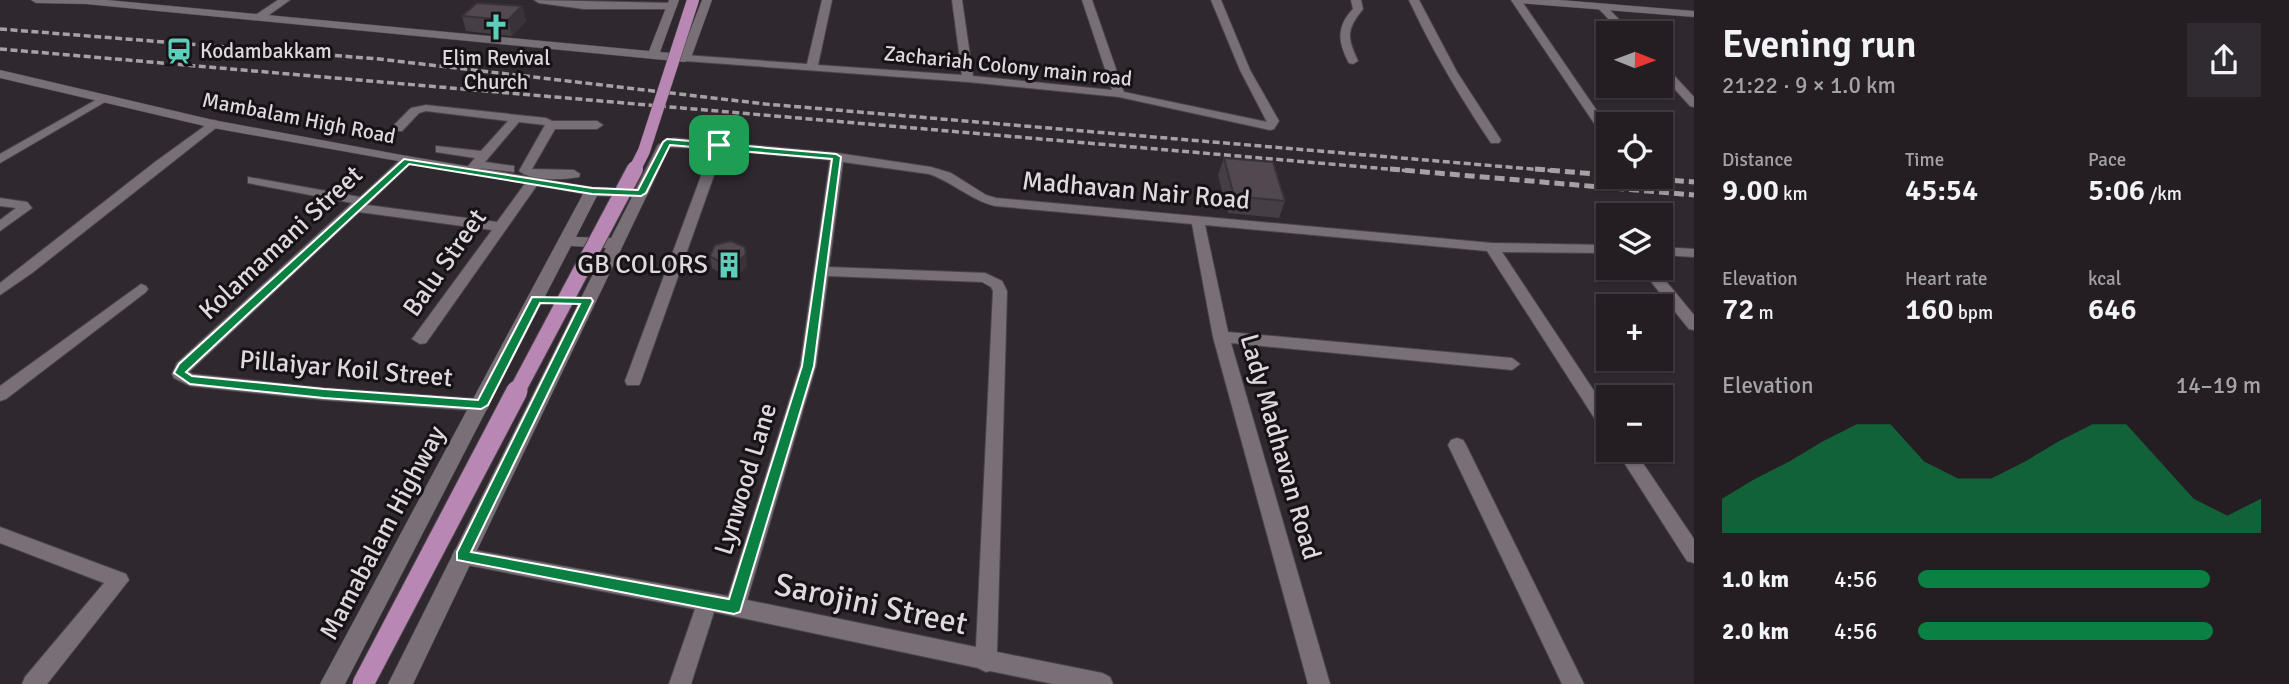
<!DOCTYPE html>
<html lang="en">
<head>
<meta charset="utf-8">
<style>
  :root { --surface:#241e23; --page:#302b30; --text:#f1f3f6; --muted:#a3a2a6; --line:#413c41; --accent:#0b8043 }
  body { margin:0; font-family:Signika,sans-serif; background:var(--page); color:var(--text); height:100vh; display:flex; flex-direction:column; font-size:26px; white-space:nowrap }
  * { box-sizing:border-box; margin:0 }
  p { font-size:23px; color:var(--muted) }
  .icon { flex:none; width:38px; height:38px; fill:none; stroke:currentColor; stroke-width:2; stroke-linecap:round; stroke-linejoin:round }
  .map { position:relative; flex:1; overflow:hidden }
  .side { display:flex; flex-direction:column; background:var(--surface); width:595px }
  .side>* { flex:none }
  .needle { width:46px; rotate:91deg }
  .fabs { position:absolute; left:1596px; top:21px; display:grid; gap:14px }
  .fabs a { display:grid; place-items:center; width:77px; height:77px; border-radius:0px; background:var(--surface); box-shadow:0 2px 5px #0004,0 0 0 2px var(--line); font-size:35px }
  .pin { position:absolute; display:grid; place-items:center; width:60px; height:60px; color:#fff; margin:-30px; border-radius:14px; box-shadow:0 4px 10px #0006 }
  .round { display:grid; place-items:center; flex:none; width:74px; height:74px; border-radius:0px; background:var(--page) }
  .overview { display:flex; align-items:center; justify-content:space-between; height:119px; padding:0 28px }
  h1 { font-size:38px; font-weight:600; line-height:52px }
  .stats { display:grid; grid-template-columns:repeat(3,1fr); gap:10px; height:119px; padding:7px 28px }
  .stats div { display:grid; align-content:center }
  .stats b { font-size:30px; font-weight:600 }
  .stats small { font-size:19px; font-weight:400 }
  .stats p { font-size:19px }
  .chart { height:196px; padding:14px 28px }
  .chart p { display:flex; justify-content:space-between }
  .chart svg { width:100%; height:126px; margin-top:7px; fill:var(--accent); opacity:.7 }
  ul { padding:0 28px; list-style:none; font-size:23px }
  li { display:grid; grid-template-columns:112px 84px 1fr; align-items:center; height:52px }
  li i { height:18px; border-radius:9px; background:var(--accent) }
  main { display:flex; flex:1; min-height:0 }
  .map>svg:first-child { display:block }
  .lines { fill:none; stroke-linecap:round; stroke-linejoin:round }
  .minor-casing { stroke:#4b454a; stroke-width:2 }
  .tertiary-casing { stroke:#4b454a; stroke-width:1 }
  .minor { fill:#786f77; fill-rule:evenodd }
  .tertiary { fill:#786f77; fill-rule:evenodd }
  .rail-far1 { stroke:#a6a1a5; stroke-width:3.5; stroke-dasharray:7 3.5; stroke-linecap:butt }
  .rail { stroke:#a6a1a5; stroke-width:5; stroke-dasharray:10 5; stroke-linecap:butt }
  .primary-bridge-far2-casing { stroke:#4b454a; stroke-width:13; stroke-linecap:butt }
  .primary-bridge-far1-casing { stroke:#4b454a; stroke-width:18; stroke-linecap:butt }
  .primary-bridge-casing { stroke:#4b454a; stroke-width:23; stroke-linecap:butt }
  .primary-bridge-far2 { stroke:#b887b4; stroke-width:12 }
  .primary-bridge-far1 { stroke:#b887b4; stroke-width:16 }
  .primary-bridge { stroke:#b887b4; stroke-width:21 }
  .wall { fill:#463e45 }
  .shaded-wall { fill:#393238 }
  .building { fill:#514850; stroke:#393238; stroke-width:2 }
  .route { fill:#0b8043; stroke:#fff; stroke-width:2; fill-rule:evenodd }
  .labels { text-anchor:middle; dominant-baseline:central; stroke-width:6; stroke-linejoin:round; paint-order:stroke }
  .far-poi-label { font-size:21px; fill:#ddd9dd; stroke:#161215; text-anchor:start }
  .far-street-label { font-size:21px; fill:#ddd9dd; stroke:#161215 }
  .street-label { font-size:26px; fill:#ddd9dd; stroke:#161215 }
  .poi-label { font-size:26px; fill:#ddd9dd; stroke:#161215; text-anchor:end }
  .near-street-label { font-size:32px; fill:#ddd9dd; stroke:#161215 }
</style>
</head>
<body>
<main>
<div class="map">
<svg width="1694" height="684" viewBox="0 0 1694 684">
  <rect width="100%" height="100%" fill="#30282f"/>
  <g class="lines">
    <g class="minor-casing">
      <g id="minor">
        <polygon points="278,0 290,0 262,20 254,20 254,16"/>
        <polygon points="534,0 672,3 677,6 672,9 584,9 539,3"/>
        <polygon points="822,0 832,0 818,65 962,75 952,0 962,0 973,76 1112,90 1082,0 1092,0 1124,92 1267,122 1240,70 1211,0 1221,0 1250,70 1279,121 1274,129 1270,130 1119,97 968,82 685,61 680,58 685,55 807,64"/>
        <path d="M1351 0H1361L1363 9C1346 30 1347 37 1358 61L1353 64 1349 63C1338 42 1336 27 1353 9Z"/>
        <path d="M1409 0H1419L1457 72 1501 140 1499 143H1491C1460 97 1432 50 1409 0Z"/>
        <polygon points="1511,0 1521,0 1608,127 1608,139 1604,138"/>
        <polygon points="1599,5 1605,5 1632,33 1622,33 1599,9"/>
        <polygon points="1661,65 1665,66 1694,97 1694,107 1690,106 1661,74"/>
        <polygon points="101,97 105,98 105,102 0,163 0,154"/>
        <path d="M426 105 546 118 552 121H597L603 125 597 129H555L532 169 574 170 580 174 579 177C563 180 531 181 519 171L545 125 519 122 485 162 514 166V172L479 168 470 175 464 171 475 158 436 152V146L481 151 508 121 426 111 419 113 402 131H394V125L411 108Z"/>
        <polygon points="213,120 217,121 217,127 32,273 0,295 0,283 155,162"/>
        <path d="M674 138 837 153 931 167 951 173 986 195 996 198 1492 243 1608 245V253L1502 252 1608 412V431L1602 430 1487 251 1205 225 1228 332 1512 358 1520 364 1512 370 1231 343 1330 684H1308L1213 337 1192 224 995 206C970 200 953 182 929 174L843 162 829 267 985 273 1002 281 1007 291 997 652 1102 673 1110 677 1113 684H1053L990 671 986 672 978 668 714 612 691 684H669L695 609 462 564 455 562 452 556 455 550 462 548 728 596 800 366 830 160 723 150 641 381 639 385H627L625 381 711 149 669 147 648 193 646 196H636L634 193 658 145ZM828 276 982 282 991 287 993 291 976 647 747 600 816 366Z"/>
        <polygon points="407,156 413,160 411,163 367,205 497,222 529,178 534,177 540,181 426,343 420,344 412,339 492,230 359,212 189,372 193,374 324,388 481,399 487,401 489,405 487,409 481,411 324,400 190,386 174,378 172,374 177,363 352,203 248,183 248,177 360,197 403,157"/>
        <polygon points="0,198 27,202 32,208 0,231 0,220 16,208 0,206"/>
        <polygon points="1661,247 1694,249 1694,257 1661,255"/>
        <polygon points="1640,268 1655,268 1694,315 1694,330 1689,329"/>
        <polygon points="141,284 146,286 148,289 146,292 6,399 0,401 0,386"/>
        <polygon points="1457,438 1463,440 1466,445 1584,684 1562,684 1448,445 1451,440"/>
        <polygon points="1616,450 1634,450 1694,539 1694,563 1687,561"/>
        <polygon points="0,527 126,574 129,580 47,684 22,684 25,677 104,583 0,543"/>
      </g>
    </g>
    <g class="tertiary-casing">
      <g id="tertiary">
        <polygon points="31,0 107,0 649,51 669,0 679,0 660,52 681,54 702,0 712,0 691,58 685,62 86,4 36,3"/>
        <polygon points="1514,0 1560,0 1694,11 1694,17 1519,3"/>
        <path d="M0 70 213 120 407 156 592 187 641 189 648 193 413 684H388L606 248 571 246 345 684H320L583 194 213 128 0 78ZM597 196 632 197 611 238 576 237Z"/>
      </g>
    </g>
    <use href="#minor" class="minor"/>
    <use href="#tertiary" class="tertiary"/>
    <g class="rail-far1">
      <polyline points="0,29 379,59 765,104 1555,171"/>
      <polyline points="0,49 1411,171"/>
    </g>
    <g class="rail">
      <polyline points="1390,169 1694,195"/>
      <polyline points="1535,169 1608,175"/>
      <polyline points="1629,177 1694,182"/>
    </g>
    <g class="primary-bridge-far2-casing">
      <polyline id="primary-bridge-far2" points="634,171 644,151 693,0"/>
    </g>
    <g class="primary-bridge-far1-casing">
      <polyline id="primary-bridge-far1" points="516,393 635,169"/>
    </g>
    <g class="primary-bridge-casing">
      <polyline id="primary-bridge" points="363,684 517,391"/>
    </g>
    <use href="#primary-bridge-far2" class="primary-bridge-far2"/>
    <use href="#primary-bridge-far1" class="primary-bridge-far1"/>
    <use href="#primary-bridge" class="primary-bridge"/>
  </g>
  <g class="wall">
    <polygon points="522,6 526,21 512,36 466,31 462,16"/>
    <polygon points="1224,158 1285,201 1279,218 1228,213 1218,175"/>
    <polygon points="710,256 747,266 740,273 723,275 712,268"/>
  </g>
  <g class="shaded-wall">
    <polygon points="522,6 526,21 512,36 508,20"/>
    <polygon points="746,254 747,266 740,273 723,275 722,263"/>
  </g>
  <g class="building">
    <polygon points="477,3 522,6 508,20 462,16"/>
    <polygon points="1224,158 1273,162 1285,201 1234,196"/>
    <polygon points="731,241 745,247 746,254 739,261 722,263 710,256 715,245"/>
  </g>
  <path class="route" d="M667 139 836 154 841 157 814 366 740 612 734 614 457 560V552L580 304 540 303 488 405 481 409 324 398 190 384 174 373 179 364 404 159 592 188 638 190 663 142ZM670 145 832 159 802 366 729 599 471 552 593 301 591 298 532 297 478 400 324 389 192 376 186 372 409 164 592 194 641 196 646 193Z"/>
  <defs>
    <g id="church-bare" transform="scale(2.1)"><path d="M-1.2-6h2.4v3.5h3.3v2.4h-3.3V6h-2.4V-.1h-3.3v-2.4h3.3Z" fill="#5dceba" stroke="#161215" stroke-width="2.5" paint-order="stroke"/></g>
    <g id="station-bare" transform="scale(2.1)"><path d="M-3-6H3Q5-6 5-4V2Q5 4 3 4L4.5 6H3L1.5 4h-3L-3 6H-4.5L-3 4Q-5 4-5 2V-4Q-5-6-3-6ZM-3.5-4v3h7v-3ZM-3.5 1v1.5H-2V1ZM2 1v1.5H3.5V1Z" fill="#5dceba" stroke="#161215" stroke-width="2.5" paint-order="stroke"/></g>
    <g id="building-bare" transform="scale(2.1)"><path d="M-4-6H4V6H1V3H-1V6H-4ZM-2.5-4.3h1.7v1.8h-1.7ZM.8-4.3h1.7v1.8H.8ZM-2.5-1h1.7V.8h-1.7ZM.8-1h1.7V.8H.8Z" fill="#5dceba" stroke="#161215" stroke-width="2.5" paint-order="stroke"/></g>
  </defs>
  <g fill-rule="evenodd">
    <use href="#church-bare" x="496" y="27"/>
    <use href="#station-bare" x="179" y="51"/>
    <use href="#building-bare" x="729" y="265"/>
  </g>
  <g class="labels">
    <g class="far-poi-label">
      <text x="200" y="51">Kodambakkam</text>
      <text x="496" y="58" text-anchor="middle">Elim Revival<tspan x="496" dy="24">Church</tspan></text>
    </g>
    <g class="far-street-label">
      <text transform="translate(1008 66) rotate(6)">Zachariah Colony main road</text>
      <text transform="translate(299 118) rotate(11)">Mambalam High Road</text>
    </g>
    <g class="street-label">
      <text transform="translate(1136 191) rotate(5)">Madhavan Nair Road</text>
      <text transform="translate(281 243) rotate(-43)">Kolamamani Street</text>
      <text transform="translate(445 263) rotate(-55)">Balu Street</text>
      <text transform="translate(346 369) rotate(5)">Pillaiyar Koil Street</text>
      <text transform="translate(1280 447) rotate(74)">Lady Madhavan Road</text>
      <text transform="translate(746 479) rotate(-73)">Lynwood Lane</text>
      <text transform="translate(383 533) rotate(-62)">Mamabalam Highway</text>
    </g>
    <g class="poi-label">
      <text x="708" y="265">GB COLORS</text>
    </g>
    <g class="near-street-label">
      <text transform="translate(871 604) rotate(12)">Sarojini Street</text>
    </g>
  </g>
</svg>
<div class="fabs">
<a><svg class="needle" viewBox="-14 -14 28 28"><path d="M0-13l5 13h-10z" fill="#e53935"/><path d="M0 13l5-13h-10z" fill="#a3a2a6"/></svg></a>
<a><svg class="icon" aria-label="locate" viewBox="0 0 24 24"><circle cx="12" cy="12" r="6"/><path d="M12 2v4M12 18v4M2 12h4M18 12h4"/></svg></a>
<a><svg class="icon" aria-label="layers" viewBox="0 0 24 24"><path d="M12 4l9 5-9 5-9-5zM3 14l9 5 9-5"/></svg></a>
<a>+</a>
<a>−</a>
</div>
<div class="pin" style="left:719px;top:145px;background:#1e9e55"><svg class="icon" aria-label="arrive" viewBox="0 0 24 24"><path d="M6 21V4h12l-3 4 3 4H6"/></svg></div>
</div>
<section class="side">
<div class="overview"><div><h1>Evening run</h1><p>21:22 · 9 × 1.0 km</p></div><a class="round"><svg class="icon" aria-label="share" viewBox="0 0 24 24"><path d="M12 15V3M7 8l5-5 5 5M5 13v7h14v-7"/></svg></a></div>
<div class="stats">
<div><p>Distance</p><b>9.00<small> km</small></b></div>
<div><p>Time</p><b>45:54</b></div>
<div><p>Pace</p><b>5:06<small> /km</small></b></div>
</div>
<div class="stats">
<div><p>Elevation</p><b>72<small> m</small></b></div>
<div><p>Heart rate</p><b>160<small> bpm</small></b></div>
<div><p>kcal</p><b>646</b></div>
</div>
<div class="chart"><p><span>Elevation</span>14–19 m</p>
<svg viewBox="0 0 160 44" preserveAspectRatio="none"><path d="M0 44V32L10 25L20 19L30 12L40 6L50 6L60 19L70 25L80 25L90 19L100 12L110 6L120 6L130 19L140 32L150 38L160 32V44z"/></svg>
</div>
<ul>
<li><b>1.0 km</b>4:56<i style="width:85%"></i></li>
<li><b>2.0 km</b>4:56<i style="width:86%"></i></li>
</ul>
</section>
</main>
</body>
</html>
